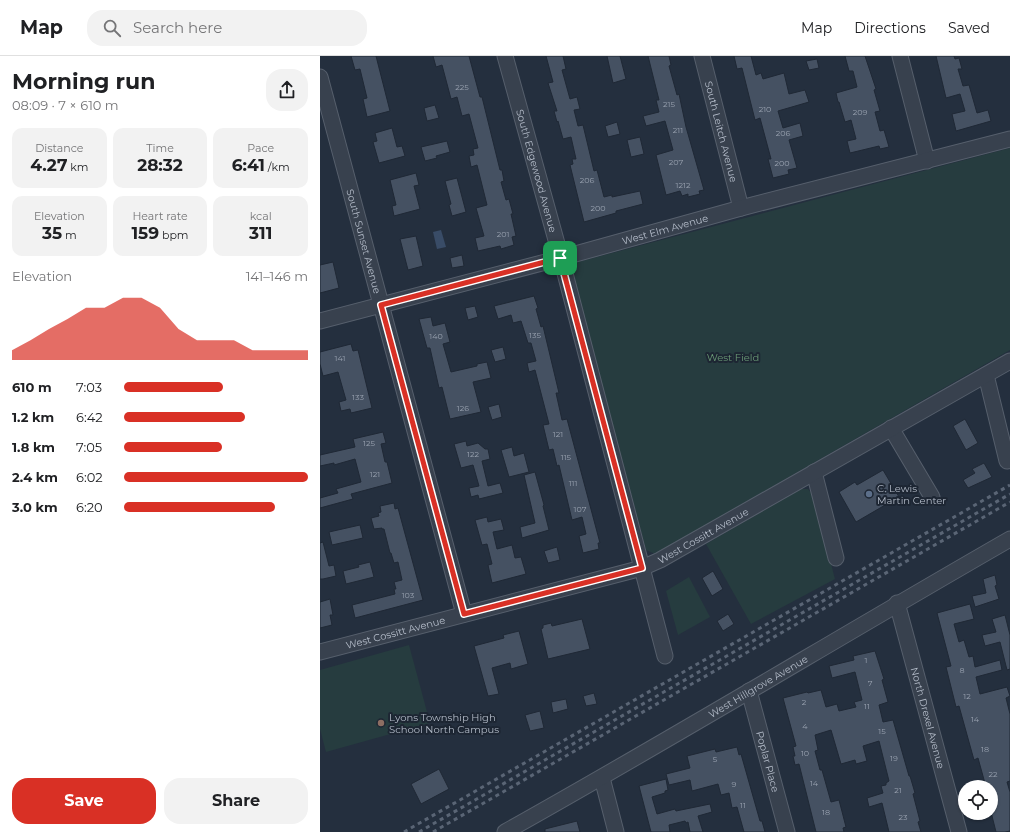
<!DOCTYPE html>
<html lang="en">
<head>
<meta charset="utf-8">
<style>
  :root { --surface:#fff; --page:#f2f2f2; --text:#202124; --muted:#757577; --line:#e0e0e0; --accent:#d93025 }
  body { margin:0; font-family:Montserrat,sans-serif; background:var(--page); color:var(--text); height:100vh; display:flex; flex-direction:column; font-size:15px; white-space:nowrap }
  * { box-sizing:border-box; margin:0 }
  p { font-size:13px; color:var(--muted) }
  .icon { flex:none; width:22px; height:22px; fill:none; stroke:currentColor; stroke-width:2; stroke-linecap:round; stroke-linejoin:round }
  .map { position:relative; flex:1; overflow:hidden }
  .details { display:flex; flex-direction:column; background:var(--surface); width:320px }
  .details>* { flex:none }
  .fabs { position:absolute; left:638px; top:724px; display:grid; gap:8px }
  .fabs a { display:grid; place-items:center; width:40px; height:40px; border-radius:50%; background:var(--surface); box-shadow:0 1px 3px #0004; font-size:20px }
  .pin { position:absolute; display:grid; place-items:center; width:34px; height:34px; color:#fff; margin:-17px; border-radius:8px; box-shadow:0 2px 6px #0006 }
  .round { display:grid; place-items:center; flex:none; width:42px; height:42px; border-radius:16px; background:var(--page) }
  .overview { display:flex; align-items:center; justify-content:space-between; height:68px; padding:0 12px }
  h1 { font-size:22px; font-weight:700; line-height:30px }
  .metrics { display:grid; grid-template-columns:repeat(3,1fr); gap:6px; height:68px; padding:4px 12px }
  .metrics div { display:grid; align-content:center; border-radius:10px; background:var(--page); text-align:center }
  .metrics b { font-size:17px; font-weight:700 }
  .metrics small { font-size:11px; font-weight:400 }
  .metrics p { font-size:11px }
  .chart { height:112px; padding:8px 12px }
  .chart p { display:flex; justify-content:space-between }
  .chart svg { width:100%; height:72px; margin-top:4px; fill:var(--accent); opacity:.7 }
  .primary-button { display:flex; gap:8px; margin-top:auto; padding:8px 12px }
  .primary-button a { flex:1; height:46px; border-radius:16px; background:var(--accent); color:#fff; font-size:16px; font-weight:700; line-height:46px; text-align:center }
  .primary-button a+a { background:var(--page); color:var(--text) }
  ul { padding:0 12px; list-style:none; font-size:13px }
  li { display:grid; grid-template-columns:64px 48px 1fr; align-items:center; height:30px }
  li i { height:10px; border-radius:5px; background:var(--accent) }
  header { display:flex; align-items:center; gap:24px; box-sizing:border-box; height:56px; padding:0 20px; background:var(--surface); border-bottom:1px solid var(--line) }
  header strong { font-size:19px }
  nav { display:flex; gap:22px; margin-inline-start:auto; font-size:14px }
  .search { width:280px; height:36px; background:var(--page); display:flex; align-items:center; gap:10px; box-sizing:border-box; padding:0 14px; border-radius:16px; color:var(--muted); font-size:15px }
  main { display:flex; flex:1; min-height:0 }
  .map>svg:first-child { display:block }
  .green { fill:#263c3f }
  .water { fill:#394c67 }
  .building { fill:#455162; stroke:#1f2835 }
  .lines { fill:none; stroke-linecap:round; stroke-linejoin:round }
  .minor-casing { stroke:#565f6c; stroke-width:17 }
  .minor { stroke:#38414e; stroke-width:15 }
  .rail { stroke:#5a6575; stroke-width:3; stroke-dasharray:4 4; stroke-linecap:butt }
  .route-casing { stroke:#fff; stroke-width:8 }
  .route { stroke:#d93025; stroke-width:5 }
  .service-dot { fill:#5c6f8a; stroke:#1d2633; stroke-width:1.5 }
  .education-dot { fill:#8d6e63; stroke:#1d2633; stroke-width:1.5 }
  .labels { text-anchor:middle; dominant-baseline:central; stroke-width:4; stroke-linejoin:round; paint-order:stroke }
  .number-label { font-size:8px; fill:#98a1af }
  .street-label { font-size:10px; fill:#b4bcc9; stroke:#1d2633 }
  .park-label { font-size:10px; fill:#6b9a76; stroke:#1d2633 }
  .poi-label { font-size:10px; fill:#b4bcc9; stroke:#1d2633; text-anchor:start }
</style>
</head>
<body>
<header>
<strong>Map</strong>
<div class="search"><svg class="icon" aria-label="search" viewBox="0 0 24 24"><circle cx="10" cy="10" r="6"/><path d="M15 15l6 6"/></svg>Search here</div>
<nav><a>Map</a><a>Directions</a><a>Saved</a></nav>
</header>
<main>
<section class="details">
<div class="overview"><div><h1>Morning run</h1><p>08:09 · 7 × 610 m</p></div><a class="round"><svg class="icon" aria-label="share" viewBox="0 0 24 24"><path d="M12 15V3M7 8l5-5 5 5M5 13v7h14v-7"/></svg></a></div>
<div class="metrics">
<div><p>Distance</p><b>4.27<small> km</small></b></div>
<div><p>Time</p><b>28:32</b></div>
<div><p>Pace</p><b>6:41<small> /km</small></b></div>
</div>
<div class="metrics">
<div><p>Elevation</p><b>35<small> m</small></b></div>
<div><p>Heart rate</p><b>159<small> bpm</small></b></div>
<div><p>kcal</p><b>311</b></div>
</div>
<div class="chart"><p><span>Elevation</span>141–146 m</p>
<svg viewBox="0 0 160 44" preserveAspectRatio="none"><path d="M0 44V38L10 32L20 25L30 19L40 12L50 12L60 6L70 6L80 12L90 25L100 32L110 32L120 32L130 38L140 38L150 38L160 38V44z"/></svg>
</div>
<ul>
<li><b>610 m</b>7:03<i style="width:54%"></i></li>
<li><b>1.2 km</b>6:42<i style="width:66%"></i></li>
<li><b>1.8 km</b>7:05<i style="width:53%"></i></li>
<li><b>2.4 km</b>6:02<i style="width:100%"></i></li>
<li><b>3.0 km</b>6:20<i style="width:82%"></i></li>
</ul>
<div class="primary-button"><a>Save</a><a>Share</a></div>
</section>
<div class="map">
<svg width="690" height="776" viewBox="0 0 690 776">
  <rect width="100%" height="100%" fill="#242f3e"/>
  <g class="green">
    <polygon points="690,92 690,294 335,498 326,494 252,218 252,210 258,206"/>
    <polygon points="481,433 488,433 493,439 515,523 431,568 386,488"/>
    <polygon points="369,521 390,561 358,579 346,535"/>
    <polygon points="89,589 110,667 6,696 0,673 0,614"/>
  </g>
  <polygon class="water" points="121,174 126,191 117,193 113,176"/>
  <g class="building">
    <polygon points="31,0 56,0 70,55 47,61 43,43 47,42 40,13 35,14"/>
    <polygon points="113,0 149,0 160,41 162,41 180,114 182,114 184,125 181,126 186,144 189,143 193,158 191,158 196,180 192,181 194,189 181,193 180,190 158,195 155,182 164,180 156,152 167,149 157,109 151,111 149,100 154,99 153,93 158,92 149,58 142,60 137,41 131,43 122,9 116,11"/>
    <polygon points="226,0 243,0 246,13 242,14 250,43 257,41 260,53 254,54 258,70 263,69 274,115 277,114 284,141 292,139 292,141 320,135 323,148 296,155 296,157 264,166 250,109 253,108 252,103 256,103 251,81 243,83 238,65 237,66 234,55 237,55 228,27 233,26"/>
    <polygon points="287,0 300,0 306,23 293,27"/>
    <polygon points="328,0 349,0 351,9 349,10 357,39 359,38 366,71 384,134 379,135 380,138 368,141 368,138 362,140 360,135 346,139 336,99 353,94 345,65 326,70 323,60 339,56 336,44 339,44"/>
    <polygon points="414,0 431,0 436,19 441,17 443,23 464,17 469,38 485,34 489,46 458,55 463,72 480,67 483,80 469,84 477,112 468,114 469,118 453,122 448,103 451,103 440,62 435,64 422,12 417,13"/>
    <polygon points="525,0 545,0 556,33 554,34 560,55 555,56 560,75 564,74 569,91 560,93 559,90 530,97 527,85 536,83 531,64 525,66 519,46 518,46 516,37 537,31 533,15 529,15"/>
    <polygon points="616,0 634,0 635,3 639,2 642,13 638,13 643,30 649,29 657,57 668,54 671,65 636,75 632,58 645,55 640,38 626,42"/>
    <polygon points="497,3 499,12 489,14 486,5"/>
    <polygon points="115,49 119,62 107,65 104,52"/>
    <polygon points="297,66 300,78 288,81 285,70"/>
    <polygon points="72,72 77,91 82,90 85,100 59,107 53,86 57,85 55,77"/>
    <polygon points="320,81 324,98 311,101 307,84"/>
    <polygon points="127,85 130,96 116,100 117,102 105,105 101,91"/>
    <polygon points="96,117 99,129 94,130 100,153 74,160 72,150 76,149 70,124"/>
    <polygon points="137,122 146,156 132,160 129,149 131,148 125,125"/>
    <polygon points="96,180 103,210 88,214 80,183"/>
    <polygon points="142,199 144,210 132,212 130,202"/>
    <polygon points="13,206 19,232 0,237 0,209"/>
    <polygon points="214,240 218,252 216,253 221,271 223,270 239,337 236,337 242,364 247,363 280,487 278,487 279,493 263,497 259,480 266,478 262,461 252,464 239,409 237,410 233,393 229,394 223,369 229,368 215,314 209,316 207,307 216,305 211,287 208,287 201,265 193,267 191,259 178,263 174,250"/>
    <polygon points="155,250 158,261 148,264 145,252"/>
    <polygon points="111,261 113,270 125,267 130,286 123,288 131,316 157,310 157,308 167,306 171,322 153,326 161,356 130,363 122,331 119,332 110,292 107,292 99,263"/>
    <polygon points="31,288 33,295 38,294 52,352 31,357 30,353 21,355 19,346 26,344 18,316 3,320 0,308 0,296"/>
    <polygon points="183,291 186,303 175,306 171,294"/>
    <polygon points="179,348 182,361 172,364 168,351"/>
    <polygon points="645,363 658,387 646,394 633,370"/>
    <polygon points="63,376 66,387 61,388 65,406 67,406 72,427 31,438 33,443 0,452 0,442 18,437 16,433 41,426 35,403 14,409 14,407 0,410 0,399 35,391 33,383"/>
    <polygon points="146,385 147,390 158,387 165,393 168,393 170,403 162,405 168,430 180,427 183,437 159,443 158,439 151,441 149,432 159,430 153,409 141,412 134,388"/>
    <polygon points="192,391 194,400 204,397 209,416 189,421 181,394"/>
    <polygon points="664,407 672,421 648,432 643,424 655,417 652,413"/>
    <polygon points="563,414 579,441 536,466 519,436 535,426 537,429"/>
    <polygon points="215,416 224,449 223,450 229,474 202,482 200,471 215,467 204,419"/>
    <polygon points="74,447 75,453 78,452 103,544 35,562 32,549 75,538 74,533 76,533 74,526 82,524 78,506 74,507 71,497 70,497 64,473 62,473 62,472 54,473 51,462 59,460 58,457 61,456 60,450"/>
    <polygon points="167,461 168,466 181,463 184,474 173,476 177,493 192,489 195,502 201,501 206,518 172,527 168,509 172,508 167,488 162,489 155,464"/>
    <polygon points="40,469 43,482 12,489 9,476"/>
    <polygon points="3,486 9,510 14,509 16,520 3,523 0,523 0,487"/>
    <polygon points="237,491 240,504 228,507 224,495"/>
    <polygon points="50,506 54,521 26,528 23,515 39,511 38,509"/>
    <polygon points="393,515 403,533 392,540 382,522"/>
    <polygon points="675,519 677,529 675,530 679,543 655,551 652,540 666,537 663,523"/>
    <polygon points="10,543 13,559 10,559 12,569 0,572 0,546"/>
    <polygon points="650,548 654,563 634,568 639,586 644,584 649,601 653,600 655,611 680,604 682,614 656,621 660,638 687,631 690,640 686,642 690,658 690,725 687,726 690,736 690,775 685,776 676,776 671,756 671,729 666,731 658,702 654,704 639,650 636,651 626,611 631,610 617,557"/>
    <polygon points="408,558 414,568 403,575 397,565"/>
    <polygon points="685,559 690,579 690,613 687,614 680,586 665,590 662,579 676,576 672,563"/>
    <polygon points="262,563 270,593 228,603 221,573 223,572 223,569 231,567 232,570"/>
    <polygon points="199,575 208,608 191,613 190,607 172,612 179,638 168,640 154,590 184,582 183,579"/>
    <polygon points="555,595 564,623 562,624 568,646 559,649 563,666 573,664 589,720 590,720 595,737 593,738 600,765 598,766 601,776 569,776 562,747 549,751 547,742 563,737 561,730 566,729 566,727 569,725 559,685 543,690 547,705 536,708 535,704 521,708 511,674 495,679 498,694 495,695 500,714 502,714 511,746 519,744 526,771 523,772 524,776 496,776 479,708 475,709 473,700 475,700 473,691 476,690 463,642 487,636 488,637 501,634 506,651 517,648 519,655 536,651 534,646 542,644 535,616 512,622 509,610 534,604 533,600"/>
    <polygon points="274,637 277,648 266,650 263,640"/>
    <polygon points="246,643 248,653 233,657 231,646"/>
    <polygon points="220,655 224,672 210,675 205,659"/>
    <polygon points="417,691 419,699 421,698 440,765 442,765 445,776 424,776 417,751 412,752 409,737 401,739 398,728 372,735 370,724 349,729 346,718 370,712 367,700 395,693 396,696"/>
    <polygon points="119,713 129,733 101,748 91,728"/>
    <polygon points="346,723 348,734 345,735 345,737 332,741 337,758 355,753 356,755 390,748 392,756 378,760 383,776 370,776 368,766 366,767 365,765 349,769 350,776 331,776 319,730"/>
    <polygon points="257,765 260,776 225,776 225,773"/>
  </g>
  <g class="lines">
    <g class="minor-casing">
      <g id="minor">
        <path id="s1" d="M185 0 241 202 345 600"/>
        <path id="s2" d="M382 0 421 152"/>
        <polyline points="580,0 607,105"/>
        <path id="s3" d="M0 21 144 558"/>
        <path id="s4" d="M0 265 241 202 421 152 690 83"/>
        <polyline points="666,319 687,405"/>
        <polyline points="571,372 612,441"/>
        <polyline points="494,416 516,502"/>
        <path id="s5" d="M577 547 639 776"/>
        <path id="s6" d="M0 596 322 512 340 504 690 305"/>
        <path id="s7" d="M429 635 467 776"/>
        <polyline points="282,722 296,776"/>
        <path id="s8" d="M185 776C355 681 521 580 690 483"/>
      </g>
    </g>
    <use href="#minor" class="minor"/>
    <g class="rail">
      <polyline points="84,776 690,429"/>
      <polyline points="99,776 690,438"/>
      <polyline points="113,776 690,446"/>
    </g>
  </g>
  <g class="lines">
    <g class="route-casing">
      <polygon id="route" points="240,202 322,512 144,558 61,249"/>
    </g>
    <use href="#route" class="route"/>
  </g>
  <circle class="service-dot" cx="549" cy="438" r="4"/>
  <circle class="education-dot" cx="61" cy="667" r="4"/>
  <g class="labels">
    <g class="number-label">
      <text x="142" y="31">225</text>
      <text x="349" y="48">215</text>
      <text x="445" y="53">210</text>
      <text x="540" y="56">209</text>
      <text x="358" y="74">211</text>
      <text x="463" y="77">206</text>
      <text x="356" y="106">207</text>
      <text x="462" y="107">200</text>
      <text x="267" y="124">206</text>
      <text x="363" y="129">1212</text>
      <text x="278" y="152">200</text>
      <text x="183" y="178">201</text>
      <text x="215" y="279">135</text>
      <text x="116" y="280">140</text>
      <text x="20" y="302">141</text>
      <text x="38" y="341">133</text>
      <text x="143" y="352">126</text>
      <text x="238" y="378">121</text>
      <text x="49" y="387">125</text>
      <text x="153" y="398">122</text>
      <text x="246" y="401">115</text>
      <text x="55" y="418">121</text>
      <text x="253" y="427">111</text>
      <text x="260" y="453">107</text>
      <text x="88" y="539">103</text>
      <text x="546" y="604">1</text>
      <text x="642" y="614">8</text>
      <text x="550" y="627">7</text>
      <text x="647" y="640">12</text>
      <text x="484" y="646">2</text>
      <text x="547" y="650">11</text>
      <text x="655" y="663">14</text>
      <text x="485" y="670">4</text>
      <text x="562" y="675">15</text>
      <text x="665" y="693">18</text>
      <text x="485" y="697">10</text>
      <text x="574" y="702">19</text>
      <text x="395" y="703">5</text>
      <text x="673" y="718">22</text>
      <text x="494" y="727">14</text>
      <text x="414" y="728">9</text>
      <text x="578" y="734">21</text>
      <text x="423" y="749">11</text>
      <text x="506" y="756">18</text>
      <text x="583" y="761">23</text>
    </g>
    <g class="street-label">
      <text stroke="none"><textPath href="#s2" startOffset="78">South Leitch Avenue</textPath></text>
      <text stroke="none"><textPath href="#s1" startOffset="119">South Edgewood Avenue</textPath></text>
      <text stroke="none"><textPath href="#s4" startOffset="357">West Elm Avenue</textPath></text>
      <text stroke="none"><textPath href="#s3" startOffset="170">South Sunset Avenue</textPath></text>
      <text stroke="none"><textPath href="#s6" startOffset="402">West Cossitt Avenue</textPath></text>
      <text stroke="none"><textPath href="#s6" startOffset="78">West Cossitt Avenue</textPath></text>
      <text stroke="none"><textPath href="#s8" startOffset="292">West Hillgrove Avenue</textPath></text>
      <text stroke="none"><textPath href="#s5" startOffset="119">North Drexel Avenue</textPath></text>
      <text stroke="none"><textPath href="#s7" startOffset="73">Poplar Place</textPath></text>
    </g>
    <g class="park-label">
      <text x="413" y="301">West Field</text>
    </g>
    <g class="poi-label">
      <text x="557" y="432">C. Lewis<tspan x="557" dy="12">Martin Center</tspan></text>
      <text x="69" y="661">Lyons Township High<tspan x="69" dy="12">School North Campus</tspan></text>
    </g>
  </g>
</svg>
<div class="fabs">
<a><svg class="icon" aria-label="locate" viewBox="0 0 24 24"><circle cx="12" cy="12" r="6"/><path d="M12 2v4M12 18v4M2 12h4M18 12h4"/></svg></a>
</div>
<div class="pin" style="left:240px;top:202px;background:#1e9e55"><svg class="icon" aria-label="arrive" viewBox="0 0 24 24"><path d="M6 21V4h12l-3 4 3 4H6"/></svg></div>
</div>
</main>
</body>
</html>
